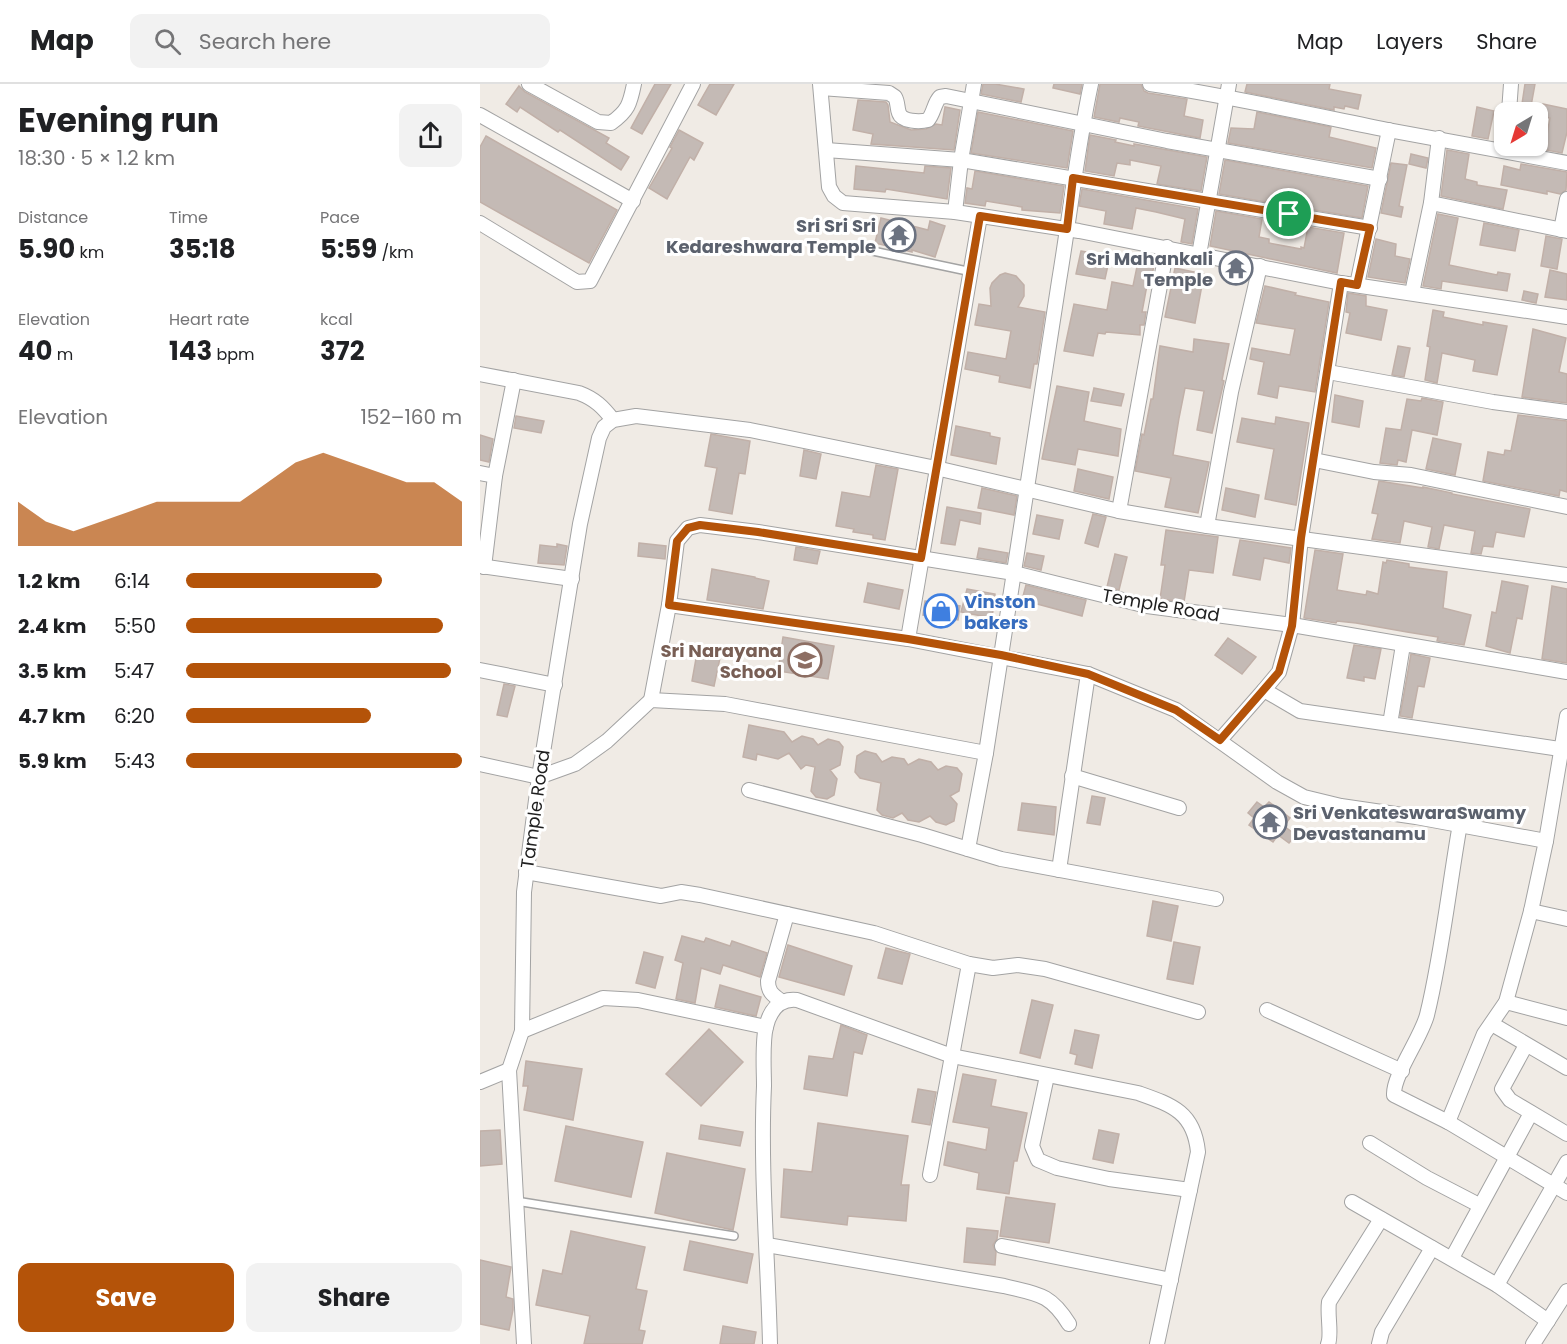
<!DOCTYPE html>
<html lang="en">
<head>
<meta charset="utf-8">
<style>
  :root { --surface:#fff; --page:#f2f2f2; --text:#202124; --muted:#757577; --line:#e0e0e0; --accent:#b45309 }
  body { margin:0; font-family:Poppins,sans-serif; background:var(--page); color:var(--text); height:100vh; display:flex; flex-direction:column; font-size:22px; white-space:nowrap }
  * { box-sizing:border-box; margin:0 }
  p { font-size:20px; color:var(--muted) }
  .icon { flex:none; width:33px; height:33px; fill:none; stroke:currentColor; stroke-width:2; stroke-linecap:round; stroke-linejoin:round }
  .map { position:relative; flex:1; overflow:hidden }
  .side { display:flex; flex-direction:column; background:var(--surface); width:480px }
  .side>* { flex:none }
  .needle { width:39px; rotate:218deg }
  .buttons { position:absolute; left:1014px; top:18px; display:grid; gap:12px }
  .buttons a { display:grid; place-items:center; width:54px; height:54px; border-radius:12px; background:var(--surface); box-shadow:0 2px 4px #0004; font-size:30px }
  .pin { position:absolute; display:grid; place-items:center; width:51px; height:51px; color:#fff; margin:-26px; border:3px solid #fff; border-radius:50%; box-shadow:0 2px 6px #0007 }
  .round { display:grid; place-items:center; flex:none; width:63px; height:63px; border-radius:12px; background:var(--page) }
  .head { display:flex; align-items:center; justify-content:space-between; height:102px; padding:0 18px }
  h1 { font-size:33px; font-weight:700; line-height:45px }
  .stats { display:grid; grid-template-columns:repeat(3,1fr); gap:9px; height:102px; padding:6px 18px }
  .stats div { display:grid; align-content:center }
  .stats b { font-size:26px; font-weight:700 }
  .stats small { font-size:16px; font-weight:400 }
  .stats p { font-size:16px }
  .chart { height:168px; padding:12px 18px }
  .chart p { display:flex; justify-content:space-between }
  .chart svg { width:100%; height:108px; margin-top:6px; fill:var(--accent); opacity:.7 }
  .cta { display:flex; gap:12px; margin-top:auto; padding:12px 18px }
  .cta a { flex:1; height:69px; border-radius:12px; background:var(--accent); color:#fff; font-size:24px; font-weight:700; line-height:69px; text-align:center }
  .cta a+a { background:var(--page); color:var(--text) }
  ul { padding:0 18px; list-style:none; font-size:20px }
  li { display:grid; grid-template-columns:96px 72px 1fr; align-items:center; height:45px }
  li i { height:15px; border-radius:8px; background:var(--accent) }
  header { display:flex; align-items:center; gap:36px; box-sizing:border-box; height:84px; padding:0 30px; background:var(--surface); border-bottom:2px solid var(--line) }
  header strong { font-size:28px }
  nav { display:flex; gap:33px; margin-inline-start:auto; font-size:21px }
  .search { width:420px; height:54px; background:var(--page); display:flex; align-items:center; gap:15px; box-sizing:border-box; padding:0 21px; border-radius:12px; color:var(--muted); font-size:22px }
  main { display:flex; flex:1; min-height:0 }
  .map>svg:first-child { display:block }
  .building { fill:#c4bab5; stroke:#c1b0a8; stroke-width:1.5 }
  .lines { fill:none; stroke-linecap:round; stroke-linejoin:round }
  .service-casing { stroke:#a3a3a3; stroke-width:10 }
  .minor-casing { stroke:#a3a3a3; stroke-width:16 }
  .service { stroke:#fff; stroke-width:7 }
  .minor { stroke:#fff; stroke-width:14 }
  .route-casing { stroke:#fff; stroke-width:12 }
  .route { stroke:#b45309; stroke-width:8 }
  .labels { text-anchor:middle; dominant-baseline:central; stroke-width:6; stroke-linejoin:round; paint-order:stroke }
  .worship-label { font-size:18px; font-weight:bold; fill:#5b616d; stroke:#fff; text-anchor:end }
  .shop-label { font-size:18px; font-weight:bold; fill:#366cbe; stroke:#fff; text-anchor:start }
  .street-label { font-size:18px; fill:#1f1f1f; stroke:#fff }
  .education-label { font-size:18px; font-weight:bold; fill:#785e54; stroke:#fff; text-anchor:end }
</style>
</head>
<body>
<header>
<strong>Map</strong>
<div class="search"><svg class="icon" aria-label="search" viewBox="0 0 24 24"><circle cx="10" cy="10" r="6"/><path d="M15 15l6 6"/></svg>Search here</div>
<nav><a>Map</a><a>Layers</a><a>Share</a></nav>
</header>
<main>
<section class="side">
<div class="head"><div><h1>Evening run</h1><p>18:30 · 5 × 1.2 km</p></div><a class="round"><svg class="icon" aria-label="share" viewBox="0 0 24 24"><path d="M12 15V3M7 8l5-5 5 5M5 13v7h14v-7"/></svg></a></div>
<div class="stats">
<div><p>Distance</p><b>5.90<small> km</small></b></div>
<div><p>Time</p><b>35:18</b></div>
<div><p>Pace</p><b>5:59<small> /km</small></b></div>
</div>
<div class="stats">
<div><p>Elevation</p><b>40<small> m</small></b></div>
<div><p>Heart rate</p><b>143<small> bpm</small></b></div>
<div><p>kcal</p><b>372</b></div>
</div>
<div class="chart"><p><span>Elevation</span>152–160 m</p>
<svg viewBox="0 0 160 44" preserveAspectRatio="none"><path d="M0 44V26L10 34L20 38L30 34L40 30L50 26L60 26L70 26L80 26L90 18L100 10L110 6L120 10L130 14L140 18L150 18L160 26V44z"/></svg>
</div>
<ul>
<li><b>1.2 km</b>6:14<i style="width:71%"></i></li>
<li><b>2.4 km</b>5:50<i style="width:93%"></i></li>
<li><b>3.5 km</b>5:47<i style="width:96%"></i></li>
<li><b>4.7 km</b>6:20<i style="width:67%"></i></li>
<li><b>5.9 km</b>5:43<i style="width:100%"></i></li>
</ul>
<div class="cta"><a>Save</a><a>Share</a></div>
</section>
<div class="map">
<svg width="1087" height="1260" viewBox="0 0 1087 1260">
  <rect width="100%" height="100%" fill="#f0ebe5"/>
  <g class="building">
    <polygon points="175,0 191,0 162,50 151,44"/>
    <polygon points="230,0 254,0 236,31 218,21"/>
    <polygon points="503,0 515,0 544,5 541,18 501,10"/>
    <polygon points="574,0 602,0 600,10 573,4"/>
    <polygon points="620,0 661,0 664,7 668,9 707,15 704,32 723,36 720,54 658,42 659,38 640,34 639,38 614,33"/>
    <polygon points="767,0 850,0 849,5 881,11 878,25 865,22 864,25 854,23 854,26 765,8"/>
    <polygon points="1045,0 1055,0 1051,22 1042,20"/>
    <polygon points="39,2 45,8 129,54 126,59 149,73 141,86 80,46 78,48 40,23 37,28 26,20"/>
    <polygon points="378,16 406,18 408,21 410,38 431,46 446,45 456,40 462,41 465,23 480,26 474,66 391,60 393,50 373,46"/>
    <polygon points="1063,20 1087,25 1087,48 1082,69 1045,62 1065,62 1070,34 1060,32"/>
    <polygon points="997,23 1014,27 1008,55 992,52"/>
    <polygon points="498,28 593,47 587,84 491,69"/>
    <polygon points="777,28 851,43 849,53 896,64 892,84 748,59 751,44 774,45"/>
    <polygon points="199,46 223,59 214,76 210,73 187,115 169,104 192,64 190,63"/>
    <polygon points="610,51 636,56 635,58 654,62 654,60 727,73 721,107 677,100 681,82 650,76 650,81 637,79 634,92 605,87"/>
    <polygon points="6,52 137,126 109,179 0,118 0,63"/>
    <polygon points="967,66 989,70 985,95 997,98 997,101 1027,106 1023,125 961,112"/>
    <polygon points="931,70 948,74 946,84 929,80"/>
    <polygon points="745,76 888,102 882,134 739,110"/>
    <polygon points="911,79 927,81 919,122 923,123 921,133 901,129"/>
    <polygon points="1041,80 1087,88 1086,106 1080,110 1067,107 1067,110 1021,101 1024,82 1040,86"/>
    <polygon points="376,82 444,89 445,82 471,84 467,115 406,105 405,108 374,105"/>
    <polygon points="495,87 584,102 580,129 542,126 542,123 506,117 505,122 485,119 487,104 492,105"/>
    <polygon points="602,105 718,125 712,160 701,158 705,135 676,128 656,124 652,145 624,140 626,127 599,122"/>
    <polygon points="736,127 782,135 779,153 789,155 789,159 821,165 821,163 824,164 828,143 864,149 857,189 730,162"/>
    <polygon points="958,130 978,134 969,181 1017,191 1018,188 1030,190 1027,207 962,197 961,205 943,202"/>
    <polygon points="401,134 448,146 450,137 465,142 455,173 432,166 432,168 395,159"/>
    <polygon points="1004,139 1039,146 1035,167 1000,161"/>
    <polygon points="1066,152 1082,155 1077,185 1061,182"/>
    <polygon points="896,155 916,160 915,172 930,175 925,199 888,193"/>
    <polygon points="601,167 630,172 625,195 596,190"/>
    <polygon points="659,173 675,176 670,202 667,201 662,228 666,228 664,241 660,241 660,251 626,248 625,250 618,249 613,272 584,267 594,220 627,226 632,198 653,202"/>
    <polygon points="695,184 724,190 715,239 685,233"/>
    <polygon points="1070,186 1087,190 1087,216 1065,213"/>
    <polygon points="525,189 536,192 544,201 544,212 538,223 565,228 557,280 554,280 550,304 519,298 520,292 485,285 488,268 526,275 531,247 495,241 499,220 511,222 510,204 512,199 520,191"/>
    <polygon points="785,202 816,209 815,211 849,218 835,308 799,302 797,314 778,310 784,278 770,275 772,264 810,271 815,245 776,239"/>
    <polygon points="1044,207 1058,210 1056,219 1042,216"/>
    <polygon points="868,209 886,212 886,222 907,226 901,256 866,249 870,229 866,228"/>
    <polygon points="953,226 964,228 963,233 1003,241 1003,238 1027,242 1017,291 993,287 995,276 962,269 957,299 945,296 950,263 947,262"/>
    <polygon points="1053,245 1086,254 1079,288 1087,290 1087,319 1042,313"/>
    <polygon points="714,255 749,260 742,296 744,297 732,349 717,346 724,307 705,304 699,334 693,371 729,378 718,429 685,423 691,394 655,387 662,350 664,351 671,315 673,315 680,262 713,268"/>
    <polygon points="918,262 930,264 924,293 912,291"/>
    <polygon points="577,302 609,308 604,337 641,345 638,372 598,365 595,381 562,375"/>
    <polygon points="614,304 644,310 641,322 611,317"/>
    <polygon points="855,311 883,317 879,343 852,338"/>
    <polygon points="942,314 963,318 957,351 932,346 926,378 918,376 917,381 900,379 906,344 921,346 927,315 941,317"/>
    <polygon points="1038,331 1087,337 1087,408 1080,406 1079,412 1003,397 1008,368 1024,371 1025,366 1031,367"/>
    <polygon points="36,332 64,337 61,349 34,344"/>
    <polygon points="796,333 829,339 816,421 785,415 794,365 757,358 762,334 795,340"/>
    <polygon points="476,342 510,349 510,352 520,354 516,380 471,371"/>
    <polygon points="231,350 270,357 265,390 259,389 252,430 229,426 237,384 225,382"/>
    <polygon points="0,351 13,355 9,378 0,376"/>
    <polygon points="953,354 981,360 975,391 946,385"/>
    <polygon points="324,366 341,370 336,395 320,392"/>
    <polygon points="396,381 418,385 405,456 393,454 393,451 373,448 374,445 356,442 362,408 390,413"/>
    <polygon points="598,385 633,393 629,415 594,407"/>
    <polygon points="899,397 943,404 943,403 972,409 972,410 1050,425 1044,453 1016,448 1013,463 1003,462 1001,470 991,469 995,447 964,441 959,465 948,463 952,443 924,437 920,459 892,455 898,430 892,429"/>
    <polygon points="502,404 537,412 534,431 498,424"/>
    <polygon points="746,404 779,411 775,433 742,426"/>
    <polygon points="467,423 501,429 500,440 480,436 475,461 461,459"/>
    <polygon points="613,430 626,433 618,463 605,459"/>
    <polygon points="557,431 583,436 579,455 553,450"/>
    <polygon points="686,446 738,453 733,489 709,486 704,518 680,515 685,481 681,481"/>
    <polygon points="760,456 811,464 809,479 784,474 780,496 753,491"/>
    <polygon points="159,459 186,462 185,475 158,472"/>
    <polygon points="77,460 87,462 84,481 58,479 60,461 77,463"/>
    <polygon points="316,463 340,467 337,480 314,476"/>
    <polygon points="499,464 528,469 526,479 497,474"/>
    <polygon points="835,466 863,470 857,506 886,511 887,507 898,510 903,478 906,479 907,476 929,480 929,483 967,488 963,524 991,531 984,561 957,557 958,553 927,548 876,539 857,537 856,539 824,534"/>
    <polygon points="547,469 564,472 561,486 544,482"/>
    <polygon points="635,470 647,473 639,506 627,503"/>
    <polygon points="232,485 275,493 275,494 289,497 283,525 227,516"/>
    <polygon points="1022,497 1048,502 1042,535 1037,534 1030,569 1006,562 1012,528 1016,529"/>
    <polygon points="388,499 423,506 419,525 384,518"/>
    <polygon points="546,501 606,516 602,532 542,516"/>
    <polygon points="1072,502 1087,505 1087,579 1062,575"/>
    <polygon points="487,505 515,510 512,534 481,528"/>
    <polygon points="445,517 480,522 478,536 443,531"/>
    <polygon points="303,553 354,562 348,595 298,587"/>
    <polygon points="748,554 776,573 762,590 735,571"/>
    <polygon points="874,561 901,565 895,595 884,593 884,597 867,594"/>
    <polygon points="217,569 240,574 234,602 212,597"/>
    <polygon points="931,570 950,574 944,603 938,602 932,634 920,632"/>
    <polygon points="24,600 35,602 27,633 17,631"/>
    <polygon points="269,641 304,648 312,658 322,652 333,655 338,661 348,655 359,658 363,663 360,681 350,686 357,695 354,711 347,715 336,713 331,707 335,683 326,681 321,685 309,669 298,675 277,670 276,676 263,673"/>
    <polygon points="385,667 396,670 402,678 412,673 424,675 428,681 439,675 451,678 458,686 466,682 477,684 482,690 479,707 470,712 477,720 474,737 466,741 456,738 450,732 439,738 428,736 422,729 413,734 402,731 397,726 401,699 380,694 375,688 377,672"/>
    <polygon points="612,712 625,714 620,741 607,739"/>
    <polygon points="777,718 784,723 789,718 810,734 804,742 816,751 809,759 798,751 793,758 769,741 774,734 768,729"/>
    <polygon points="542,719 576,723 574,751 538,746"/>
    <polygon points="673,817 698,822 691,857 667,852"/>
    <polygon points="202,852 224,858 226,854 250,862 252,857 287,869 280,893 243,881 240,890 221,884 215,919 196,915 203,879 195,876"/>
    <polygon points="694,858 720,863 713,900 687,895"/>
    <polygon points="308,861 372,882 364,911 299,893"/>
    <polygon points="406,864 430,870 422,900 398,894"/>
    <polygon points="164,868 183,873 175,904 156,899"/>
    <polygon points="240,901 281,913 276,932 235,923"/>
    <polygon points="552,916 573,921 560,974 540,969"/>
    <polygon points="361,941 387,951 382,970 374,968 367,1012 324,1005 329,972 353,975"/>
    <polygon points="229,945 263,978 221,1022 186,990"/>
    <polygon points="595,946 619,951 612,984 595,980 597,971 590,969"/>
    <polygon points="46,977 102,985 93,1036 44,1026 48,1002 43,1002"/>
    <polygon points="483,990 516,996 511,1022 547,1029 537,1077 534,1077 529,1110 497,1105 499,1089 464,1081 468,1058 506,1066 509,1044 473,1038"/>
    <polygon points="438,1005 456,1008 450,1041 432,1038"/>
    <polygon points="338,1039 428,1052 421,1101 429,1101 426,1137 368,1132 367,1141 301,1133 304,1085 332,1088"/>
    <polygon points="221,1041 263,1048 260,1062 219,1055"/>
    <polygon points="86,1042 163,1058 151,1113 75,1097"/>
    <polygon points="20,1046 22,1080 0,1082 0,1047"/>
    <polygon points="619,1046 639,1050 633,1079 613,1075"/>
    <polygon points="187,1069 265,1085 253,1146 175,1129"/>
    <polygon points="526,1113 575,1120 569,1159 520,1152"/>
    <polygon points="487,1144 518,1147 517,1155 513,1161 516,1168 515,1181 484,1178"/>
    <polygon points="91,1147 165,1163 156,1205 167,1207 159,1246 165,1247 162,1260 104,1260 110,1232 56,1221 63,1186 82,1190"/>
    <polygon points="210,1157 273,1170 267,1199 204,1186"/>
    <polygon points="0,1176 31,1183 26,1213 33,1215 33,1226 29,1246 0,1240"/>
    <polygon points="243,1242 276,1248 274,1260 240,1260"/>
  </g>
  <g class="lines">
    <g class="service-casing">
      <g id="service">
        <polyline points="388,166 492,188"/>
        <polyline points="36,1117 254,1152"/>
      </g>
    </g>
    <g class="minor-casing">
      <g id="minor">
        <path d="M49 0 118 38 131 39C148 27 150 20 154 0"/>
        <polyline points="340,0 349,103 354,112 363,119 475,128 599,147 861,199 1087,233"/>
        <path d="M670 0C750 12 828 30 908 46 967 57 1027 68 1087 79"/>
        <path d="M341 4 409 9 415 13C418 18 417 24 419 29 422 38 440 38 448 36 454 29 454 19 460 13L466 12 687 57 900 95"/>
        <polyline points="1029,28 1031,0"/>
        <polyline points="0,31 153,117"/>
        <polyline points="959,54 951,119 1087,147"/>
        <polyline points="346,66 481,76 890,144"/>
        <polyline points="475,128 481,76 494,0"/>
        <polyline points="0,139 97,198 110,197 213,0"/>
        <polyline points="1081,146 1087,115"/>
        <polyline points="719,171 749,0"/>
        <polyline points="861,199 821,454 812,541 799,588 784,606 820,627 910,640"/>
        <polyline points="877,201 909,46"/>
        <polyline points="932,209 951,119"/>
        <polyline points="848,288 1013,318 1087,328"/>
        <path d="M0 290 99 309C115 315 123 323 133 336"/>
        <polyline points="834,376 894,388 931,391 1087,423"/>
        <polyline points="0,389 15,392"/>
        <polyline points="639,427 687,163"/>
        <polyline points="727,442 751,308 780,182"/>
        <polyline points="0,482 92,495"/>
        <polyline points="4,483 15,392 34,296"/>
        <polyline points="189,521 428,555 608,590 696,626 797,698 824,713 861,722 936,733 1066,757"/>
        <polyline points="428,555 500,132"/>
        <polyline points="923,561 910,640 1087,666"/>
        <polyline points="0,586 75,601"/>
        <polyline points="171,616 189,521 197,457 208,444 220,441 278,448 534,489 667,522 812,541 1087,588"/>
        <polyline points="740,656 784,606"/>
        <path d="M0 680 59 693 95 680 127 657 171 616 245 620 506 669C531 512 554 354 579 197 590 131 597 65 611 0"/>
        <polyline points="592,692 699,724"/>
        <polyline points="269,706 442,751 521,775 736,815"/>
        <path d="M980 740C969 802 962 870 947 931 941 954 913 991 914 1011L968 1038 1087 1109"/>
        <polyline points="488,765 506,669"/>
        <polyline points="579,786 608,590"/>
        <polyline points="46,788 181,812 201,808 220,811 394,849 489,880 450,1091"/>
        <polyline points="1051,827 1087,835"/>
        <polyline points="489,880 513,884 538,881 565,885 718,928"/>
        <path d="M301 917C293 911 288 908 288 897L307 830"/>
        <polyline points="1026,918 1087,934"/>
        <polyline points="787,926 922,987"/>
        <polyline points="1012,940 1087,984"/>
        <polyline points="42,947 123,914 158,916 286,943"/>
        <polyline points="1046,961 1022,1005 1030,1016 1087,1050"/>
        <polyline points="567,992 552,1062 558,1076 577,1084 629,1095 710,1106"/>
        <polyline points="0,998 29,986"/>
        <polyline points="968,1038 1004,950 1026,918 1051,827 1066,757 1087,632"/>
        <polyline points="890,1059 947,1094 999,1121"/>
        <polyline points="872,1118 1017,1201 1068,1237"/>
        <path d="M287 1161 524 1202C557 1210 570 1209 589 1240"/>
        <polyline points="522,1162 691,1196"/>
        <polyline points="972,1174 1051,1029"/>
        <polyline points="1017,1201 1087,1078"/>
        <polyline points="44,1260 29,986 42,947 44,808 59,693 100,440 119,354 124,343 133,336 156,332 270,346 456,384 639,427 727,442 1087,491"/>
        <path d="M290 1260C288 1175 280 1086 284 1002 284 986 282 958 286 943 290 926 299 914 317 916L472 972 658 1009C692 1021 714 1028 718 1068L677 1260"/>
        <path d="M848 1260C852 1251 847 1231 849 1218L901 1135"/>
        <polyline points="899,1260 902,1248 952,1164"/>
        <polyline points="1053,1260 1087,1207"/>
      </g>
    </g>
    <use href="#service" class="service"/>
    <use href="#minor" class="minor"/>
  </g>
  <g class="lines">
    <g class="route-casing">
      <polygon id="route" points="593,94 890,144 877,201 861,198 821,454 812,542 799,588 740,656 696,626 608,590 521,571 428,555 189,521 197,457 208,444 220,441 278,448 441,474 500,132 587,145"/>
    </g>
    <use href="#route" class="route"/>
  </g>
  <defs>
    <g id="temple-ring" transform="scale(1.725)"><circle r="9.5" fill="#fff" stroke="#6b7280" stroke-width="1.5"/><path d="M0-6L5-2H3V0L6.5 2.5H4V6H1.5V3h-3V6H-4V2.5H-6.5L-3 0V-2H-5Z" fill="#6b7280"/></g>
    <g id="shop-ring" transform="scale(1.725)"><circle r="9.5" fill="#fff" stroke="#3f7fe0" stroke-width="1.5"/><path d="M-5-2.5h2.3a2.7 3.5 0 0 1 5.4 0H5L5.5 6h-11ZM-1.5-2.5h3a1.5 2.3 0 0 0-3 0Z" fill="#3f7fe0"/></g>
    <g id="school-ring" transform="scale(1.725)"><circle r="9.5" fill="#fff" stroke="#8d6e63" stroke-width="1.5"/><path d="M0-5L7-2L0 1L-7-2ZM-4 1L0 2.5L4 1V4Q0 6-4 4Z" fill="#8d6e63"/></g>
  </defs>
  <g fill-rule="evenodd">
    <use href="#temple-ring" x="419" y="151"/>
    <use href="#temple-ring" x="756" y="184"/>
    <use href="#shop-ring" x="461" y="527"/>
    <use href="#school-ring" x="325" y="576"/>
    <use href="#temple-ring" x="790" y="738"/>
  </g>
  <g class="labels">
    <g class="worship-label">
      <text x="396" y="141">Sri Sri Sri<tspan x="396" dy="21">Kedareshwara Temple</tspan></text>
      <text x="733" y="174">Sri Mahankali<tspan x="733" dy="21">Temple</tspan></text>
      <text x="813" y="728" text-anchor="start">Sri VenkateswaraSwamy<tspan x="813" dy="21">Devastanamu</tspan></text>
    </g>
    <g class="shop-label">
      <text x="484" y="517">Vinston<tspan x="484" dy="21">bakers</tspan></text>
    </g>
    <g class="street-label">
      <text transform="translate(681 521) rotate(10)">Temple Road</text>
      <text transform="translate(55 725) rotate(-82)">Tample Road</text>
    </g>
    <g class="education-label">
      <text x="302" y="566">Sri Narayana<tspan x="302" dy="21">School</tspan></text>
    </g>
  </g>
</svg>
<div class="buttons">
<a><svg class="needle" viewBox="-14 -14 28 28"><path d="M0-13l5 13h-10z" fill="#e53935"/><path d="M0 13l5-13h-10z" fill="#757577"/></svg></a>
</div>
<div class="pin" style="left:809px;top:130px;background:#1e9e55"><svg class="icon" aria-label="arrive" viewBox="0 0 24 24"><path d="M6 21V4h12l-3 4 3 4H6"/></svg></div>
</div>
</main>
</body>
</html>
